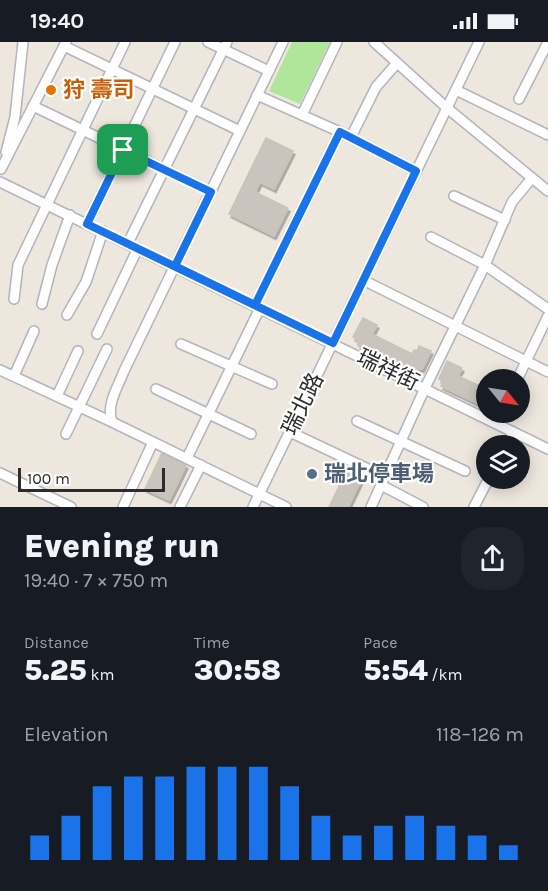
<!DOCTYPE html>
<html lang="en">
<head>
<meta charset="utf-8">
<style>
  :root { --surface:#171b24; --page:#20242c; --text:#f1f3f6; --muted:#9ea1a6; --accent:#1a73e8 }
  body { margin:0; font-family:Karla,"Noto Sans TC",sans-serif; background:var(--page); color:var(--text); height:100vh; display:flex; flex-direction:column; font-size:22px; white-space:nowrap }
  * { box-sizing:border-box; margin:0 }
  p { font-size:20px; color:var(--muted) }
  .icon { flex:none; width:33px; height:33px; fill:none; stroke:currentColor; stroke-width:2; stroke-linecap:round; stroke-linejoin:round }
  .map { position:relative; height:465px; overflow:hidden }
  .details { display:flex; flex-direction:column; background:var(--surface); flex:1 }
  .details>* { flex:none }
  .needle { width:39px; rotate:120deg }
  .tools { position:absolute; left:476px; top:327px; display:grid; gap:12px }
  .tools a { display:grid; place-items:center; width:54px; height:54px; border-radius:50%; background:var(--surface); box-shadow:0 3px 15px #0003; font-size:30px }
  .scale { position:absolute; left:18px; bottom:15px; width:147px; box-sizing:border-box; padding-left:6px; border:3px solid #2c2c2c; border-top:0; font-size:16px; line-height:21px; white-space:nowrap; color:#2c2c2c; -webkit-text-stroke:4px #fff; paint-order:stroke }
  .pin { position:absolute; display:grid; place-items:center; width:51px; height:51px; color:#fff; margin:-26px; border-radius:12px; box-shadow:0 3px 9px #0006 }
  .round { display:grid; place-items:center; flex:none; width:63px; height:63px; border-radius:24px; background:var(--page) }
  .overview { display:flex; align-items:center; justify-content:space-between; height:102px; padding:0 24px }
  h1 { font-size:33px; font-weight:800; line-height:45px }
  .metrics { display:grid; grid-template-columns:repeat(3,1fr); gap:9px; height:102px; padding:6px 24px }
  .metrics div { display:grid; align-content:center }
  .metrics b { font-size:30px; font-weight:800 }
  .metrics small { font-size:16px; font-weight:400 }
  .metrics p { font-size:16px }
  .chart { height:168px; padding:12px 24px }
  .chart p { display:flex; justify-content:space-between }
  .chart svg { width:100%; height:108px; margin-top:6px; stroke:var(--accent); stroke-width:6 }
  .status { display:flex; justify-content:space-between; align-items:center; height:42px; padding:0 30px; background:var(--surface); direction:ltr }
  .status svg { height:16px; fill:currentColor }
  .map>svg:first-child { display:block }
  .green { fill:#b0e699 }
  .building { fill:#c9c4bd; stroke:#c9c4b7; stroke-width:1.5; filter:url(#shadow) }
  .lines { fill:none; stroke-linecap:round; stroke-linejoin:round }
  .minor-casing { stroke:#b2b4c0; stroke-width:12 }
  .minor { stroke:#fff; stroke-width:9 }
  .route-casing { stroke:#fff; stroke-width:12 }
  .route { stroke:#1a73e8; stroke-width:8 }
  .food-dot { fill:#e8710a; stroke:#fff; stroke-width:2 }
  .service-dot { fill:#5c6f8a; stroke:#fff; stroke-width:2 }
  .labels { text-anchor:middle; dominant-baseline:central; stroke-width:4.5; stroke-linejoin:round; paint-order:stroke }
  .food-label { font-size:22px; font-weight:bold; fill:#c56008; stroke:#fff; text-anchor:start }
  .street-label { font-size:22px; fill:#2c2c2c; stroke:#fff }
  .service-label { font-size:22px; font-weight:bold; fill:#4e5e75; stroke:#fff; text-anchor:start }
</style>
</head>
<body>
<div class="status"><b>19:40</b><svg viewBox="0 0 49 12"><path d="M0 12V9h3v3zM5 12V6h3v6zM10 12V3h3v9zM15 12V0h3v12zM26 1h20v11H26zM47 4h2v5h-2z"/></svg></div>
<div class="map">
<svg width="548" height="465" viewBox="0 0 548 465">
  <defs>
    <filter id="shadow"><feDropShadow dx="2" dy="3.5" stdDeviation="0" flood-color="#0004"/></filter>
  </defs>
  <rect width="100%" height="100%" fill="#eee7de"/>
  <polygon class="green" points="292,0 330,0 300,62 269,49"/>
  <g class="building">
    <polygon points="266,96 293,109 274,147 260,140 255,150 288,166 274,194 229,172"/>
    <polygon points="363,276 377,283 372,292 412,312 414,308 417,309 419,304 431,309 422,327 420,326 418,330 410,326 409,329 358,303 359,301 356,300 357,297 353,295"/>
    <polygon points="447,319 462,326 458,334 486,347 486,365 441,344 443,339 439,337"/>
    <polygon points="162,411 186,423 178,440 154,428"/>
    <polygon points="154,428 178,440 169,458 145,447"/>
    <polygon points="346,430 361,438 348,465 329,465"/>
  </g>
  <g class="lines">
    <g class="minor-casing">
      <g id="minor">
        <polyline points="208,0 269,29"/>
        <polyline points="374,0 447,66 548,149"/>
        <polyline points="64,4 240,89"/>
        <polyline points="456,48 548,93"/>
        <polyline points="257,53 340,90 416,129"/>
        <polyline points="519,57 548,0"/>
        <polyline points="33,64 211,150"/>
        <polyline points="302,73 337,0"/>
        <polyline points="351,95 376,45 397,21"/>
        <polyline points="6,110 15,75 23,0"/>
        <polyline points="1,127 66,0"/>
        <polyline points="0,140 548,407"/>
        <polyline points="454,154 505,178"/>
        <polyline points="87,182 175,0"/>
        <polyline points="431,195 485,223 548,267"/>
        <polyline points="128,201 227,0"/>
        <polyline points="363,238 548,330"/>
        <polyline points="14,257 18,223 125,0"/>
        <polyline points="42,262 52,223 70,173"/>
        <polyline points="255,263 340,90"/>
        <polyline points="67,273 86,240 103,189"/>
        <polyline points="97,292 138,206"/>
        <polyline points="181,302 272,342"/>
        <polyline points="0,328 112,380 286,465"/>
        <polyline points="14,334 34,289"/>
        <polyline points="517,338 548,274"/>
        <polyline points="156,347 251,392"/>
        <polyline points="57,354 78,309"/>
        <polyline points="357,379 465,429"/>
        <path d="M112 380C106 362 118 345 124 329L283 0"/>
        <polyline points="290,390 385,435"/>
        <polyline points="66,392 107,307"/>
        <polyline points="506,404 513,390"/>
        <polyline points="187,416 260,266"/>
        <polyline points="0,431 71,465"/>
        <polyline points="381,443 423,465"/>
        <polyline points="123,465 153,400"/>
        <polyline points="180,465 201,423"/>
        <polyline points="253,465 479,0"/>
        <polyline points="371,465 425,346 485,223 512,160 532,136"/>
        <polyline points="474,465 489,436"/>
      </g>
    </g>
    <use href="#minor" class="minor"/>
  </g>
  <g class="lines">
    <g class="route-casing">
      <polyline id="route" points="123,108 87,182 333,301 416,129 340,90 255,263 175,224 211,150 123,108"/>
    </g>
    <use href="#route" class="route"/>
  </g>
  <circle class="food-dot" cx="51" cy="48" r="6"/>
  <circle class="service-dot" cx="312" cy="432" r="6"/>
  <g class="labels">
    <g class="food-label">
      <text x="63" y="48">狩 壽司</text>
    </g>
    <g class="street-label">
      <text transform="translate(388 328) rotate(26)">瑞祥街</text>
      <text transform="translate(303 362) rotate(-64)">瑞北路</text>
    </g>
    <g class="service-label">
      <text x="324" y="432">瑞北停車場</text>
    </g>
  </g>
</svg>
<div class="tools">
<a><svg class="needle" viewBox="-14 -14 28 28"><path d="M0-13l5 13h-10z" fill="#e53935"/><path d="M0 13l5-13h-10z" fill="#9ea1a6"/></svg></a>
<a><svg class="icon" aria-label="layers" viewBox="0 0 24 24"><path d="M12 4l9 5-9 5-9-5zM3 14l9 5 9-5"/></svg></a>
</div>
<div class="scale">100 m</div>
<div class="pin" style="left:123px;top:108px;background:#1e9e55"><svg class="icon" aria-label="arrive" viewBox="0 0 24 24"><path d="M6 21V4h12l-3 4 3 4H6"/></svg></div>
</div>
<section class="details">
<div class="overview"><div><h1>Evening run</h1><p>19:40 · 7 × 750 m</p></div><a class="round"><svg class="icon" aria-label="share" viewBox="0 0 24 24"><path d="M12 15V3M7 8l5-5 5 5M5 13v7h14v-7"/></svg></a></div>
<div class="metrics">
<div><p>Distance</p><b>5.25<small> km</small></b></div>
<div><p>Time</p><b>30:58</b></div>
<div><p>Pace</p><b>5:54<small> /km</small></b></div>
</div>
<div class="chart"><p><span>Elevation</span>118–126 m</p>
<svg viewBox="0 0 160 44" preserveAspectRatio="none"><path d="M5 44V34M15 44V26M25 44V14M35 44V10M45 44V10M55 44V6M65 44V6M75 44V6M85 44V14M95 44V26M105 44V34M115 44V30M125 44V26M135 44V30M145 44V34M155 44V38"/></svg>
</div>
</section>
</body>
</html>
